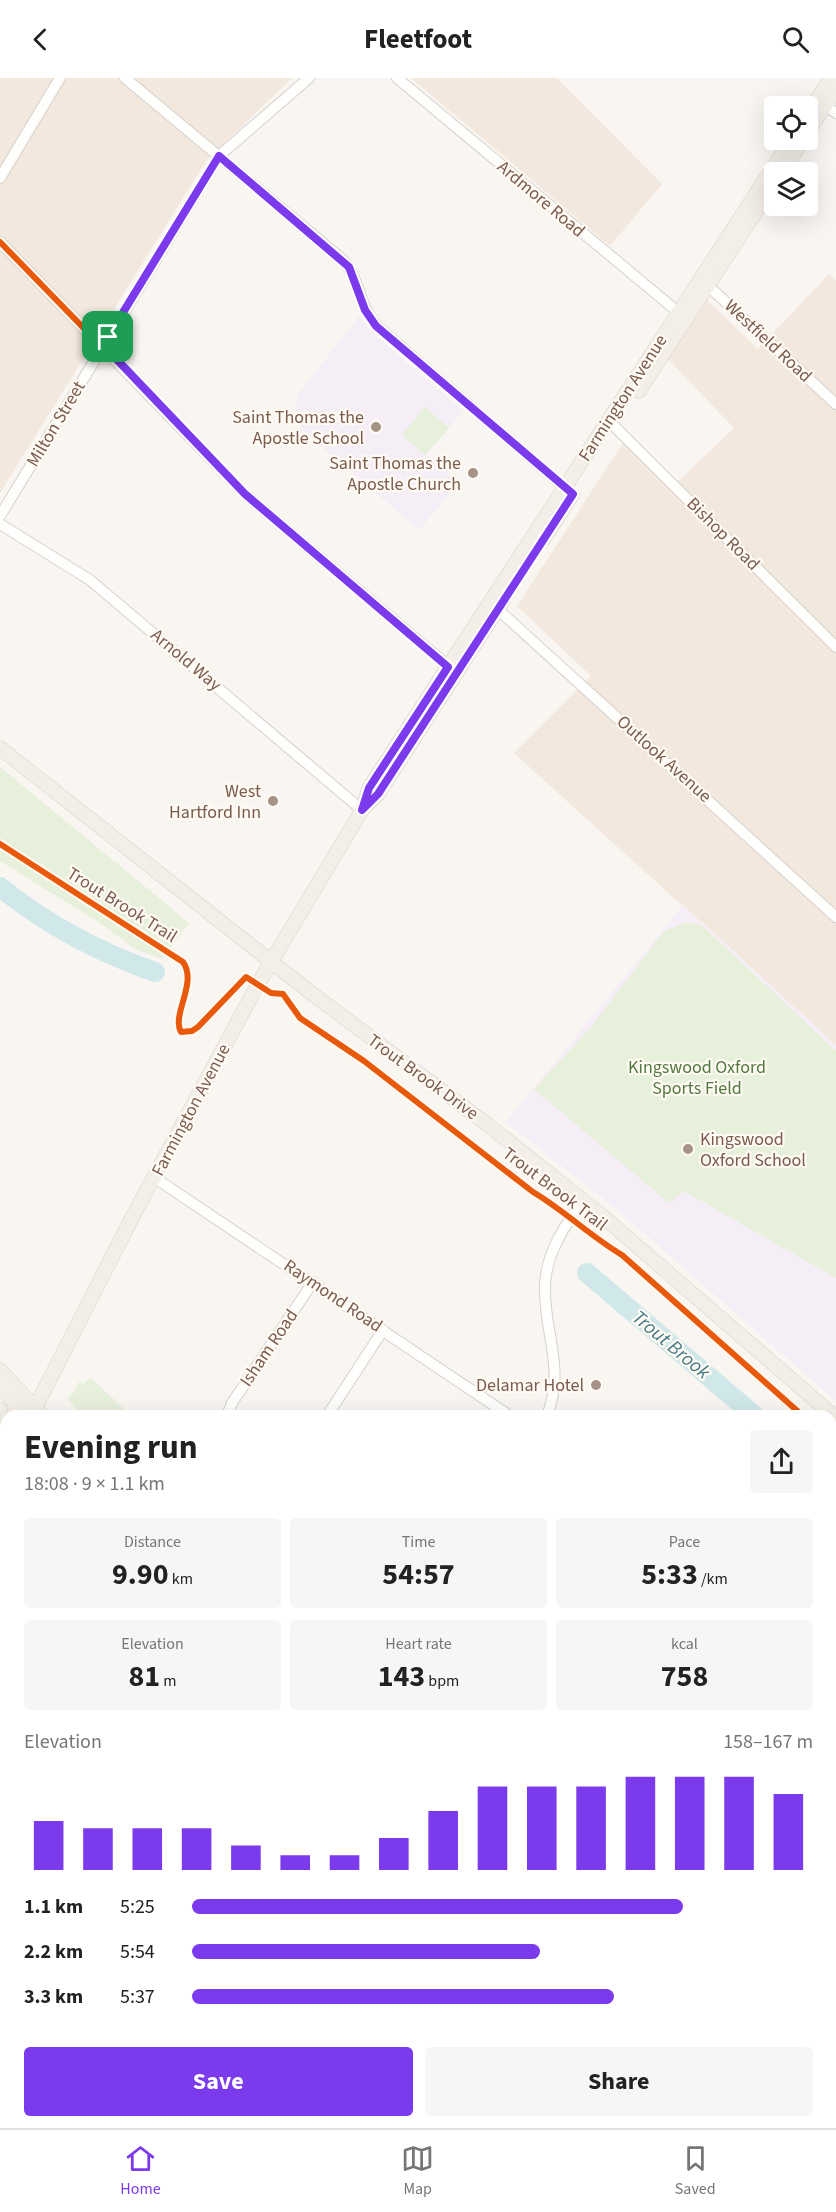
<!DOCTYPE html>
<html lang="en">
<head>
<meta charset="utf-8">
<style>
  :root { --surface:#fff; --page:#f6f6f6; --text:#222; --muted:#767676; --line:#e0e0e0; --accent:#7c3aed }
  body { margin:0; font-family:"Source Sans 3",sans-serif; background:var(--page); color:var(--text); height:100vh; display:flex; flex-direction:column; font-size:22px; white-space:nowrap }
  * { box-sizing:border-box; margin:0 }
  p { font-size:20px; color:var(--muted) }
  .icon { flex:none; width:33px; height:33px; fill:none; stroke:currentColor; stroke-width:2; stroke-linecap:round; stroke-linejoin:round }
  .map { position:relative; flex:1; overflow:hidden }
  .sheet { position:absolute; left:0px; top:1332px; width:837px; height:718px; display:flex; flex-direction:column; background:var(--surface); border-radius:18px 18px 0 0; box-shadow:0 6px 24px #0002 }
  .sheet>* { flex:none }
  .tools { position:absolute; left:764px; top:18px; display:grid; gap:12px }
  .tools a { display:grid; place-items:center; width:54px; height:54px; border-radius:6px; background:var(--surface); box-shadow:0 6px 24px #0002; font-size:30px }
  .pin { position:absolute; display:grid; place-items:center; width:51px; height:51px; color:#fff; margin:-26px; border-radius:12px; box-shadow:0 3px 9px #0006 }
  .round { display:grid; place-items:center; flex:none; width:63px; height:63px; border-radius:6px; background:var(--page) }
  .summary { display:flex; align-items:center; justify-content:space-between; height:102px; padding:0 24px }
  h1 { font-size:33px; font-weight:700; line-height:45px }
  .stats { display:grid; grid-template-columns:repeat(3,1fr); gap:9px; height:102px; padding:6px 24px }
  .stats div { display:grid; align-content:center; border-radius:6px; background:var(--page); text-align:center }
  .stats b { font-size:30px; font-weight:700 }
  .stats small { font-size:16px; font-weight:400 }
  .stats p { font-size:16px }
  .chart { height:168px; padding:12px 24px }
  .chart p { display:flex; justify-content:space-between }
  .chart svg { width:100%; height:108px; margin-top:6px; stroke:var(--accent); stroke-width:6 }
  .button { display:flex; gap:12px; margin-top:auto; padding:12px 24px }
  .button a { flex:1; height:69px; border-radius:6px; background:var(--accent); color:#fff; font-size:24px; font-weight:700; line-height:69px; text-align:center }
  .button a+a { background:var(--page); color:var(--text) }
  ul { padding:0 24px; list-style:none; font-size:20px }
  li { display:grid; grid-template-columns:96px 72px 1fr; align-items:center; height:45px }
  li i { height:15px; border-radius:8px; background:var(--accent) }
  header { display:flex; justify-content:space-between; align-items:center; height:78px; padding:0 24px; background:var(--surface); font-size:27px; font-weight:700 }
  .menu { display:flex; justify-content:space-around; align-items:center; height:84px; border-top:2px solid var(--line); background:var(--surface); font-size:16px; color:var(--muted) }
  .menu a { display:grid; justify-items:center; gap:3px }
  .menu .current { color:var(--accent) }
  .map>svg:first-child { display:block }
  .residential { fill:#f2e8de }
  .education { fill:#f6eef6 }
  .green { fill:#e7f0db }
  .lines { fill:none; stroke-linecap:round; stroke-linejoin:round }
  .river { stroke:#d0e8ea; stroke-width:20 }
  .minor-casing { stroke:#d7d1cb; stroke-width:12 }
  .major-casing { stroke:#dad1cc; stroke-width:15 }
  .minor { stroke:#fefefd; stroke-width:10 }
  .major { stroke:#f3eee8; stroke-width:14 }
  .cycleway-casing { stroke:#fffaf3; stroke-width:10 }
  .cycleway { stroke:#e8590c; stroke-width:6 }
  .route-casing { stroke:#fff; stroke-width:12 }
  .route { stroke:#7c3aed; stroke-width:8 }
  .poi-dot { fill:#a69286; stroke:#fffaf3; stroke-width:2 }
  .labels { text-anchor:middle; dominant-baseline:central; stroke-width:4.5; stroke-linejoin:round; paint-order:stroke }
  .street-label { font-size:18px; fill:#7a5c4d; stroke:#fffaf3 }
  .poi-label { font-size:18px; fill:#7a5c4d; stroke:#fffaf3; text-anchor:end }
  .park-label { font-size:18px; fill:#537a41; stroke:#fffaf3 }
  .water-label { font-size:20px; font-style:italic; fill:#437c86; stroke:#fffaf3 }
</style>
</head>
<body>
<header><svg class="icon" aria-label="back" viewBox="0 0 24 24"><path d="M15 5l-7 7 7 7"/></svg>Fleetfoot<svg class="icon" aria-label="search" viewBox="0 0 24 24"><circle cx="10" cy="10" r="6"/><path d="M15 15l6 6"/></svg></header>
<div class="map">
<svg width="836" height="2050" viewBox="0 0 836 2050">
  <rect width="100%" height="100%" fill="#f9f5f0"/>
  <g class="residential">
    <polygon points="0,0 292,0 206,83 0,415"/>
    <polygon points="411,0 557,0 662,106 610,168"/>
    <polygon points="829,196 836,203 836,967 514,675 591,598 517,528 623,365 670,411 734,350 668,281 705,220 758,271"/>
    <polygon points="836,1936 836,2050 739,2050 744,2045 831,2044 831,1942"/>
    <polygon points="248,2044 356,2044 356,2045 349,2050 243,2050"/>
    <polygon points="37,2045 100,2045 107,2050 34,2050"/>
  </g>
  <g class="education">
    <polygon points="359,238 369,252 463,333 426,377 459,405 419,452 305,354 298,344 295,325 301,313"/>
    <polygon points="683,827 836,967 836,1323 619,1133 506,1044"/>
  </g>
  <g class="green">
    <polygon points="425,329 449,350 425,377 402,357"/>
    <polygon points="0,689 189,845 162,881 135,871 100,845 0,783"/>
    <polygon points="686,844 702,847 836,973 836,1200 684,1113 669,1125 534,1011 592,948 663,854"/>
    <polygon points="90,1299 126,1333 122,1338 85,1338 68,1322 80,1303 83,1306"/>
  </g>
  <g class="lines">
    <g class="river">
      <path d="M0 809C47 847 98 874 155 894"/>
      <polyline points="587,1195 755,1338"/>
      <polyline points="831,1403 836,1407"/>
    </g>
    <g class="minor-casing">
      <g id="minor">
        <path d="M125 0 342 181C361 201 358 228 377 248L570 414"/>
        <polyline points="397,0 684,239"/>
        <polyline points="820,24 836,35"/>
        <polyline points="0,100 60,0"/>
        <polyline points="0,164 245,416 454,593"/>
        <polyline points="704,204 836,326"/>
        <polyline points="609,343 836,569"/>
        <polyline points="0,438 219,78 309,0"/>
        <polyline points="0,446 90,502 362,732"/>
        <polyline points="492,526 836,839"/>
        <polyline points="155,1100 510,1338"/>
        <polyline points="227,1338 232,1325 313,1204"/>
        <polyline points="327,1338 383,1252"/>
        <path d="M547 1338C566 1287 543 1255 545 1206 547 1174 564 1148 583 1123"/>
        <polyline points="831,1593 836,1597"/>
        <polyline points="0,1807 6,1810"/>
        <polyline points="210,2044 214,2050"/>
        <polyline points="25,2050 28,2044"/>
        <polyline points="228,2050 232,2044"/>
      </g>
    </g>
    <g class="major-casing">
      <g id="major">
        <polyline points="807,37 831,0"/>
        <polyline points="807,55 836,11"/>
        <polyline points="782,94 803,62"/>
        <polyline points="639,313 774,106"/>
        <polyline points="543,462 572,417"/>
        <polyline points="0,670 311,915 488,1047 600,1136 836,1340"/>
        <polyline points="363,730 378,716 503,523"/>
        <polyline points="0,1292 43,1338"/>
        <polyline points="0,1306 18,1330 36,1328"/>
        <polyline points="0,1331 6,1359"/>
        <polyline points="31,1338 134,1136 258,906 362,732 369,710 791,62"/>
        <polyline points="0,1401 6,1389"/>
        <polyline points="831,1897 836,1892"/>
        <polyline points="831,1931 836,1925"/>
        <polyline points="453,2044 455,2050"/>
        <polyline points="700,2050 705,2044"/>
        <polyline points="729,2050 734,2044"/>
      </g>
    </g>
    <use href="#minor" class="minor"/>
    <use href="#major" class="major"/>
    <g class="cycleway-casing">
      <g id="cycleway">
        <polyline points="0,164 245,416 456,595"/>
        <path d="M0 766 183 884C198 905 171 937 181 954L192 953 198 949 246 899 271 915 283 916 300 940 364 983 533 1114C565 1133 590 1158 622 1177L803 1338"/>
      </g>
    </g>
    <use href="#cycleway" class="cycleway"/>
  </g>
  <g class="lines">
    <g class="route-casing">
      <polygon id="route" points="219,78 349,189 365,232 376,248 573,416 378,716 362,732 369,710 448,589 245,416 103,267"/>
    </g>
    <use href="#route" class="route"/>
  </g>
  <g class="poi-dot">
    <circle cx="376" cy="349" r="6"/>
    <circle cx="473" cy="395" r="6"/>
    <circle cx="273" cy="723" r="6"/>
    <circle cx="688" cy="1071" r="6"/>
    <circle cx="596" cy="1307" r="6"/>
  </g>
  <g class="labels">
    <g class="street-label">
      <text transform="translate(541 121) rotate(40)">Ardmore Road</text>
      <text transform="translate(768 263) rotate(43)">Westfield Road</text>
      <text transform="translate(623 320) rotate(-57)">Farmington Avenue</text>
      <text transform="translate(56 346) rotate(-59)">Milton Street</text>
      <text transform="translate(723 456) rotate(45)">Bishop Road</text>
      <text transform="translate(186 582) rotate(40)">Arnold Way</text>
      <text transform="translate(664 681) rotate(42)">Outlook Avenue</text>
      <text transform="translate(122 827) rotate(32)">Trout Brook Trail</text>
      <text transform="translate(423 999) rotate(36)">Trout Brook Drive</text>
      <text transform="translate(191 1032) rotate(-62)">Farmington Avenue</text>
      <text transform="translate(555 1111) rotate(37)">Trout Brook Trail</text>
      <text transform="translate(333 1218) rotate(34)">Raymond Road</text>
      <text transform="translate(269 1270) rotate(-56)">Isham Road</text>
    </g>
    <g class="poi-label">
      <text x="364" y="339">Saint Thomas the<tspan x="364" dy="21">Apostle School</tspan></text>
      <text x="461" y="385">Saint Thomas the<tspan x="461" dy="21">Apostle Church</tspan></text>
      <text x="261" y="713">West<tspan x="261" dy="21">Hartford Inn</tspan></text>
      <text x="700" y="1061" text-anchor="start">Kingswood<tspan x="700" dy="21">Oxford School</tspan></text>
      <text x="584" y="1307">Delamar Hotel</text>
    </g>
    <g class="park-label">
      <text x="697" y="989">Kingswood Oxford<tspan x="697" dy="21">Sports Field</tspan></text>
    </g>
    <g class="water-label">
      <text transform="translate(671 1267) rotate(40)">Trout Brook</text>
    </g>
  </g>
</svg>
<div class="tools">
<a><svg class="icon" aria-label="locate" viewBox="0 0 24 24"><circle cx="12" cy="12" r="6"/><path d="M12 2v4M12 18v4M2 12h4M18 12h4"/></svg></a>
<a><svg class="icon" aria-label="layers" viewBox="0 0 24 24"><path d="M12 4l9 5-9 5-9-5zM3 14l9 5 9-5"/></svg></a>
</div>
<div class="pin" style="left:108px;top:259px;background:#1e9e55"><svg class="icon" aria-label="arrive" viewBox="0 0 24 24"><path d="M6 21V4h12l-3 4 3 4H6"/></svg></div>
<section class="sheet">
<div class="summary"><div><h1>Evening run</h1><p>18:08 · 9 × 1.1 km</p></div><a class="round"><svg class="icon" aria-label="share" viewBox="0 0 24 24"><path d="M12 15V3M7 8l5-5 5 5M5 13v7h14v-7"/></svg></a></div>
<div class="stats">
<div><p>Distance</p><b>9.90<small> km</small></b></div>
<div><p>Time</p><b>54:57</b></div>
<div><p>Pace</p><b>5:33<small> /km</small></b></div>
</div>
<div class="stats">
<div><p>Elevation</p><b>81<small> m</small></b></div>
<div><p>Heart rate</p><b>143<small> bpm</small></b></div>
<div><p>kcal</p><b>758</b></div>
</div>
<div class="chart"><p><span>Elevation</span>158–167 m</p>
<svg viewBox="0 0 160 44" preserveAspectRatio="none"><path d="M5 44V24M15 44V27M25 44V27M35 44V27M45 44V34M55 44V38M65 44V38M75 44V31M85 44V20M95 44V10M105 44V10M115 44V10M125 44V6M135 44V6M145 44V6M155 44V13"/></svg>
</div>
<ul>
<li><b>1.1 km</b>5:25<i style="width:79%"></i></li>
<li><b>2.2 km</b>5:54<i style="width:56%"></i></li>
<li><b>3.3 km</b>5:37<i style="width:68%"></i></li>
</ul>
<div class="button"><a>Save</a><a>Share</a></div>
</section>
</div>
<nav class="menu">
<a class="current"><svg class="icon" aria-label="home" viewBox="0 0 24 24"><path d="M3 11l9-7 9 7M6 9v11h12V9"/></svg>Home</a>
<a><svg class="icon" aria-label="map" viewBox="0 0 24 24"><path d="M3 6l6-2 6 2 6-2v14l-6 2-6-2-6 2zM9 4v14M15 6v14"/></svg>Map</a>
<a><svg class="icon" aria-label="saved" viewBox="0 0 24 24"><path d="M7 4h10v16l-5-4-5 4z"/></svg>Saved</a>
</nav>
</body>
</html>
